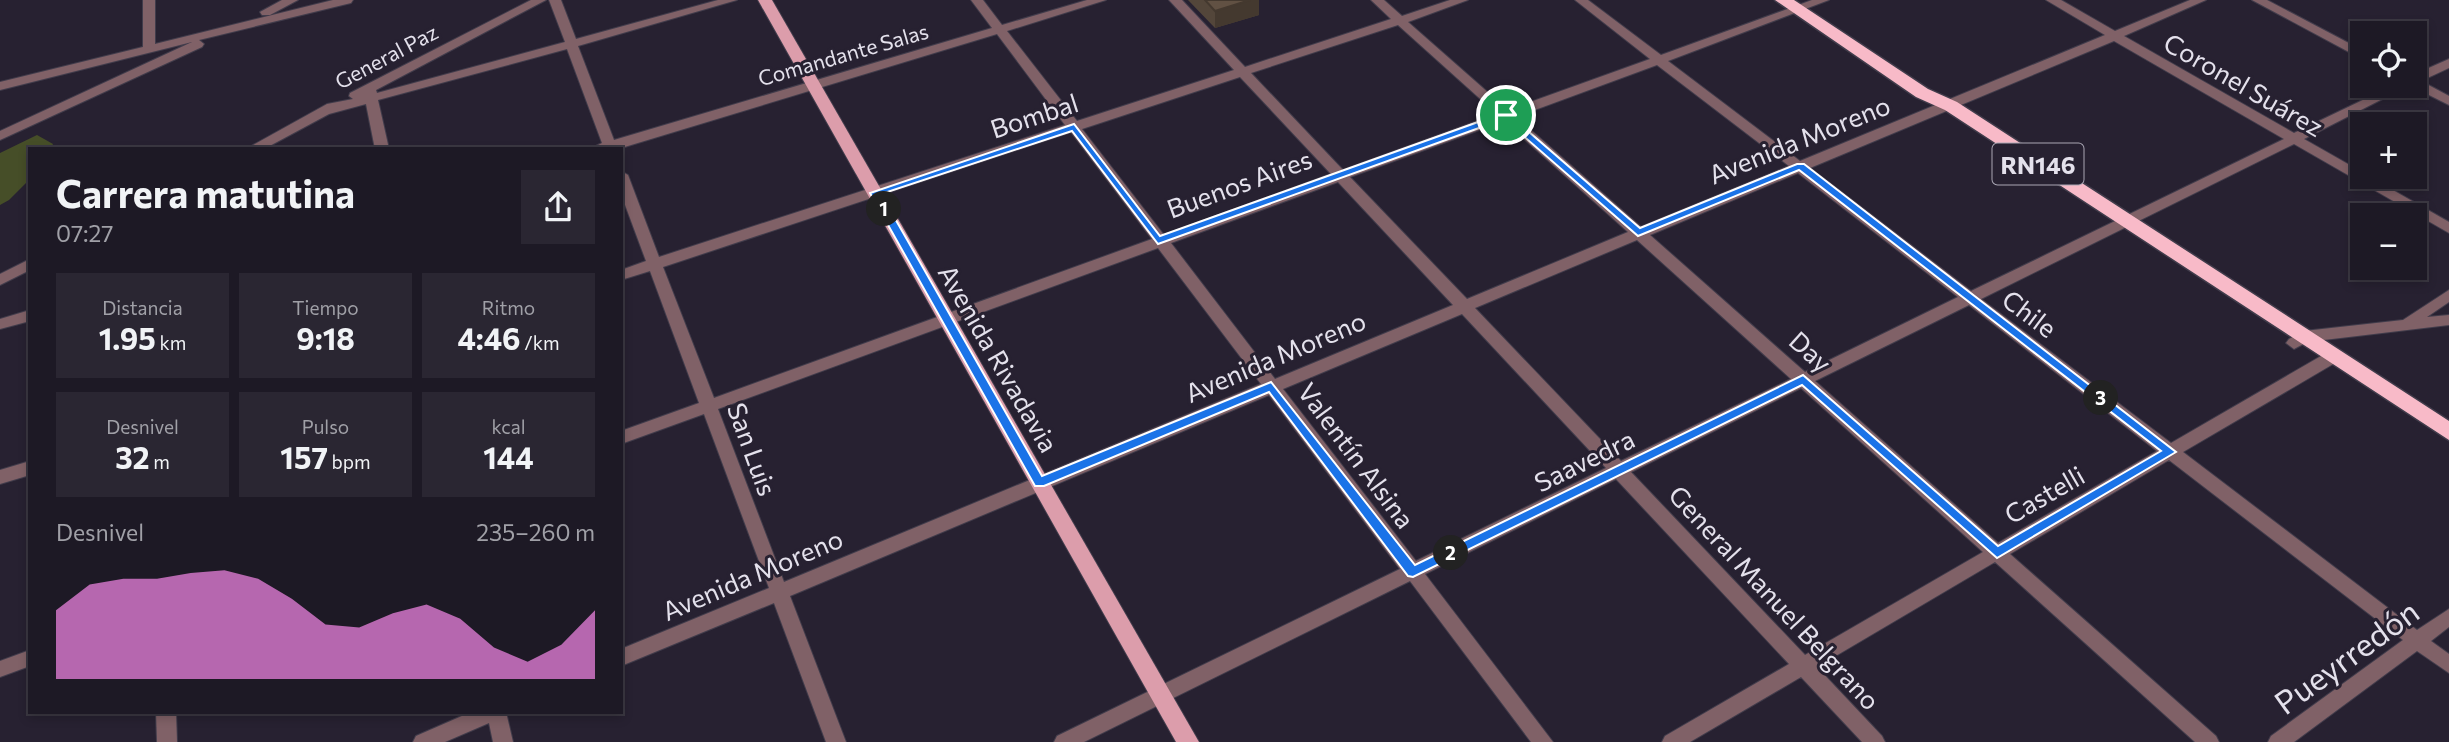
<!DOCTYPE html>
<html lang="es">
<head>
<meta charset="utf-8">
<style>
  :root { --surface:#1d1925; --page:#2a2632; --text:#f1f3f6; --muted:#a0a0a7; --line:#3b3842; --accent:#f888ea }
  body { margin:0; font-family:Commissioner,sans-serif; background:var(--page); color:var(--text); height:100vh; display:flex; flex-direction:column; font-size:26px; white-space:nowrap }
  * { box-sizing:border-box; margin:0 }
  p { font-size:23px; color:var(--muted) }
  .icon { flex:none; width:38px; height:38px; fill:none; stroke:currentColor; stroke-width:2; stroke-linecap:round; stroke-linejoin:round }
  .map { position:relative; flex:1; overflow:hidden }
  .panel { position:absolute; left:28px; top:147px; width:595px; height:567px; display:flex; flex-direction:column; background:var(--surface); border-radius:0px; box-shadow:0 4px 10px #0003,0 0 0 2px var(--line) }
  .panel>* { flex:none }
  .buttons { position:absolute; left:2350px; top:21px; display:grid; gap:14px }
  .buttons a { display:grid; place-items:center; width:77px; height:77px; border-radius:0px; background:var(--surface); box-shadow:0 4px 10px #0003,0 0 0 2px var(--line); font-size:35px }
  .pin { position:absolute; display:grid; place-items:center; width:60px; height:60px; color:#fff; margin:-30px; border:4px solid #fff; border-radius:50%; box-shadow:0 2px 7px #0007 }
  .km { position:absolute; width:35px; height:35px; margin:-18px; border-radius:50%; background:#222; color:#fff; font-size:19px; line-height:35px; text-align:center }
  .round { display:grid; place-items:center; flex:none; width:74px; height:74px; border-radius:0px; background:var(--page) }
  .overview { display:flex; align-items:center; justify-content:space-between; height:119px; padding:0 28px }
  h1 { font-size:38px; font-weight:700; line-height:52px }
  .figures { display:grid; grid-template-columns:repeat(3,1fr); gap:10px; height:119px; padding:7px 28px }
  .figures div { display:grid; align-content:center; border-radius:0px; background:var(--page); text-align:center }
  .figures b { font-size:30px; font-weight:700 }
  .figures small { font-size:19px; font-weight:400 }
  .figures p { font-size:19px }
  .chart { height:196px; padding:14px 28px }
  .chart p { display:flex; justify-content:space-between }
  .chart svg { width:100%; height:126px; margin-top:7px; fill:var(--accent); opacity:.7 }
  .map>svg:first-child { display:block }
  .green { fill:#464e28 }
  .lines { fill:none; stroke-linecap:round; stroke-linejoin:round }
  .minor-casing { stroke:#413c4b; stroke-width:2 }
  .major-casing { stroke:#413c4b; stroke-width:2 }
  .highway-casing { stroke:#413c4b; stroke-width:3 }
  .minor { fill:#806167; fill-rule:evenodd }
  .major { fill:#dc9dab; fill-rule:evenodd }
  .highway { fill:#f8bac8; fill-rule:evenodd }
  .wall { fill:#53463a }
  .shaded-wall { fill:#44392f }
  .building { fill:#615143; stroke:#44392f; stroke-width:2 }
  .route { fill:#1a73e8; stroke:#fff; stroke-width:2; fill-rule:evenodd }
  .labels { text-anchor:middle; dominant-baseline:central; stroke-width:6; stroke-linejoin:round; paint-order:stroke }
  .far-street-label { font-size:21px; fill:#e4e1ec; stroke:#272131 }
  .shield { fill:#272131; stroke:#aba7b4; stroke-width:2 }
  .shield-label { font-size:24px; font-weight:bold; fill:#e4e1ec }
  .street-label { font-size:26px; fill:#e4e1ec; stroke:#272131 }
  .near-street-label { font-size:32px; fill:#e4e1ec; stroke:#272131 }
</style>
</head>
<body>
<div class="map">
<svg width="2449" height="742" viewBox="0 0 2449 742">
  <rect width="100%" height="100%" fill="#272131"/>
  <polygon class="green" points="37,135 53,144 51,149 30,149 30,179 9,200 0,205 0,153"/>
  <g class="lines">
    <g class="minor-casing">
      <g id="minor">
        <polygon points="143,0 155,0 155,44 333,0 353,0 351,3 199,40 204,44 202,47 0,140 0,131 192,42 0,90 0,82 143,47"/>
        <polygon points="282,0 298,0 270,15 262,15 260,12"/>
        <path d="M531 0H546L376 90 377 93 565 42 549 0H561L576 39 718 0H737L578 46 614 140 992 28 971 0H983L1002 25 1087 0H1106L1007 31 1077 121 1234 70 1169 0H1182L1245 67 1391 19 1371 0H1384L1402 16 1450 0H1468L1408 22 1508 110 1650 59 1575 0H1588L1661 55 1812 0H1829L1668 61 1800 161 2105 35 2046 0H2061L2115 31 2190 0H2206L2124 36 2294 133 2392 86H2408L2304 139 2362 172V177H2370L2449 222V233L2294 144 1981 299 2171 443 2328 352H2340L2342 356 2340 360 2183 452 2417 630 2449 609V627L2431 641 2449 654V673L2417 651 2294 742H2268L2271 736 2403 640 2169 460 2010 554 2216 736 2219 742H2195L1995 562 1817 667 1882 736 1885 742H1862L1801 677 1690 742H1662L1665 736 1789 664 1616 479 1425 574 1553 742H1531L1410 581 1084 742H1054L1057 736 1400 569 1269 395 790 596 846 742H826L774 603 621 666V649L769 588 704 414 621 444V431L699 403 650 271 621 280V270L646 261 621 194V171L628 175 659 257 1065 125 997 34 618 149H590L602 143 567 49 378 100 389 149H375L366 104 329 114 264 149H246L327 104 353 99 349 96 350 93ZM1398 25 1497 114 1343 170 1251 73ZM2114 41 2284 139 1971 291 1810 168ZM1657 65 1789 166 1641 227 1516 117ZM1240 77 1331 174 1164 235 1082 129ZM1504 121 1628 232 1467 299 1350 177ZM1071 132 1152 239 714 398 663 267ZM1798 173 1958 297 1805 372 1650 235ZM1338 182 1453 305 1275 379 1171 243ZM1637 240 1791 379 1621 461 1475 308ZM1158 248 1261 384 784 582 718 409ZM1969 305 2157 451 1998 543 1815 381ZM1462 314 1606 468 1416 561 1283 389ZM1801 388 1983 552 1805 655 1631 472Z"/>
        <polygon points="2252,0 2267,0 2362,50 2362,59"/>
        <polygon points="2449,59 2449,68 2421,81 2449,96 2449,105 2411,86 2415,86 2415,74"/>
        <polygon points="30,259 30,270 0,285 0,274"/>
        <polygon points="2449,290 2449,302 2427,317 2449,315 2449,325 2307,342 2294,349 2286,343 2289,339 2304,331 2403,320"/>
        <polygon points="30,310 30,321 0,329 0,319"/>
        <polygon points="30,461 30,475 0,484 0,470"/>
        <polygon points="30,650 30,666 0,677 0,661"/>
        <polygon points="156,712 176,712 177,742 157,742"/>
        <polygon points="471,712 506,712 513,742 493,742 489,723 445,742 413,742 416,736"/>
      </g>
    </g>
    <g class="major-casing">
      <polygon id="major" points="758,0 772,0 1199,742 1176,742"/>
    </g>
    <g class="highway-casing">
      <polygon id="highway" points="1775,0 1794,0 1928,89 1957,102 2449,421 2449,440 1945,110 1916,97"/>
    </g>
    <use href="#minor" class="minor"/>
    <use href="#major" class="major"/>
    <use href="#highway" class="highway"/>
  </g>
  <polygon class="wall" points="1188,0 1259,0 1259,15 1215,28"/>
  <polygon class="shaded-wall" points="1250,0 1259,0 1259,15 1215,28 1215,11"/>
  <polygon class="building" points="1205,0 1250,0 1215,11"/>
  <path class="route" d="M1506 112 1640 228 1797 164H1804L2176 452 1997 558 1802 385 1413 577 1408 576 1269 392 1044 486H1035L870 193 1074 124 1160 236ZM1504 119 1638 236 1799 170 2161 451 1998 546 1803 375 1415 565 1271 382 1042 476 881 194 1072 131 1158 244Z"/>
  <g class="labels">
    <g class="far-street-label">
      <text transform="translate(843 54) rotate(-16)">Comandante Salas</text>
      <text transform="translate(386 56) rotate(-28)">General Paz</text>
    </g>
    <rect class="shield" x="1992.5" y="143.5" width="91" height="41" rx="5"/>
    <g class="shield-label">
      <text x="2038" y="164">RN146</text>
    </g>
    <g class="street-label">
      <text transform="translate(2244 84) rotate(30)">Coronel Suárez</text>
      <text transform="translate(1034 115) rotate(-18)">Bombal</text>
      <text transform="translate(1799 139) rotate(-22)">Avenida Moreno</text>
      <text transform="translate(1239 183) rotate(-20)">Buenos Aires</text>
      <text transform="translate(2030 313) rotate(37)">Chile</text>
      <text transform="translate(1811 351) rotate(42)">Day</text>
      <text transform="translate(1275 356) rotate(-23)">Avenida Moreno</text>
      <text transform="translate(999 358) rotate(60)">Avenida Rivadavia</text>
      <text transform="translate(753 449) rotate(70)">San Luis</text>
      <text transform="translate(1357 455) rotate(53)">Valentín Alsina</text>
      <text transform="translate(1584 460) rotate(-26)">Saavedra</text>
      <text transform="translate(2044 494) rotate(-30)">Castelli</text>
      <text transform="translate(752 574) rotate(-23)">Avenida Moreno</text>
      <text transform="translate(1775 597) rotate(47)">General Manuel Belgrano</text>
    </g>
    <g class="near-street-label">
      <text transform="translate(2346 656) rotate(-36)">Pueyrredón</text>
    </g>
  </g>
</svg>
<div class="buttons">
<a><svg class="icon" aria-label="locate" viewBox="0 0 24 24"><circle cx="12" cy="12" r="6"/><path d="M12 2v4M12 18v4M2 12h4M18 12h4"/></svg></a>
<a>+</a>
<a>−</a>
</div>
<div class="pin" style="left:1506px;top:115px;background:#1e9e55"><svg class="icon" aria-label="arrive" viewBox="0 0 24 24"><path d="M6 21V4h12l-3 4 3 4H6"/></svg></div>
<b class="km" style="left:884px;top:209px">1</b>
<b class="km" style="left:1451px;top:553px">2</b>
<b class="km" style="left:2101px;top:398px">3</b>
<section class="panel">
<div class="overview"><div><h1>Carrera matutina</h1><p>07:27</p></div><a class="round"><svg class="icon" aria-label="share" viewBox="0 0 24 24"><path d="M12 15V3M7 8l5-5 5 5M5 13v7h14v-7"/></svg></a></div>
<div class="figures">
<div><p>Distancia</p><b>1.95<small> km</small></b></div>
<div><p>Tiempo</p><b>9:18</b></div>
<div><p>Ritmo</p><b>4:46<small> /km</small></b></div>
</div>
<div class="figures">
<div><p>Desnivel</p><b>32<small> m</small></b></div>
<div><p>Pulso</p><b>157<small> bpm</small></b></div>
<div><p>kcal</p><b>144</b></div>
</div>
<div class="chart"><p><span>Desnivel</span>235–260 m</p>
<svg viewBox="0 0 160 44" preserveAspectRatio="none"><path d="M0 44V20L10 11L20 9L30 9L40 7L50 6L60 9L70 16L80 25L90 26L100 21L110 18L120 23L130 33L140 38L150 32L160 20V44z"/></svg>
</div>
</section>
</div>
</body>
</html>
